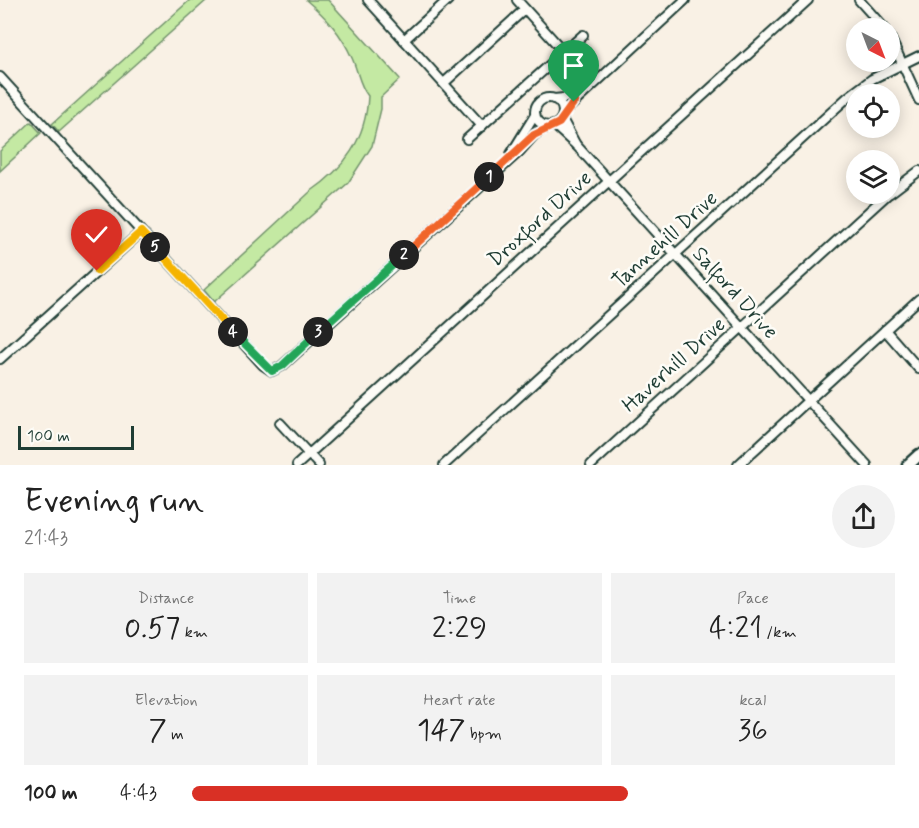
<!DOCTYPE html>
<html lang="en">
<head>
<meta charset="utf-8">
<style>
  :root { --surface:#fff; --page:#f2f2f2; --text:#222; --muted:#767676; --accent:#d93025 }
  body { margin:0; font-family:Mynerve,sans-serif; background:var(--page); color:var(--text); height:100vh; display:flex; flex-direction:column; font-size:22px; white-space:nowrap }
  * { box-sizing:border-box; margin:0 }
  p { font-size:20px; color:var(--muted) }
  .icon { flex:none; width:33px; height:33px; fill:none; stroke:currentColor; stroke-width:2; stroke-linecap:round; stroke-linejoin:round }
  .map { position:relative; height:465px; overflow:hidden }
  .side { display:flex; flex-direction:column; background:var(--surface); flex:1 }
  .side>* { flex:none }
  .needle { width:39px; rotate:138deg }
  .controls { position:absolute; left:846px; top:18px; display:grid; gap:12px }
  .controls a { display:grid; place-items:center; width:54px; height:54px; border-radius:50%; background:var(--surface); box-shadow:0 3px 15px #0003; font-size:30px }
  .scale { position:absolute; left:18px; bottom:15px; width:116px; box-sizing:border-box; padding-left:6px; border:3px solid #1f3d34; border-top:0; font-size:16px; line-height:21px; white-space:nowrap; color:#1f3d34; -webkit-text-stroke:4px #fdfcf7; paint-order:stroke }
  .pin { position:absolute; display:grid; place-items:center; width:51px; height:51px; color:#fff; margin:-62px -26px; border-radius:50% 50% 50% 0; rotate:-45deg; box-shadow:0 0 6px #0007 }
  .pin .icon { rotate:45deg }
  .km { position:absolute; width:30px; height:30px; margin:-15px; border-radius:50%; background:#222; color:#fff; font-size:16px; line-height:30px; text-align:center }
  .round { display:grid; place-items:center; flex:none; width:63px; height:63px; border-radius:32px; background:var(--page) }
  .overview { display:flex; align-items:center; justify-content:space-between; height:102px; padding:0 24px }
  h1 { font-size:33px; font-weight:600; line-height:45px }
  .figures { display:grid; grid-template-columns:repeat(3,1fr); gap:9px; height:102px; padding:6px 24px }
  .figures div { display:grid; align-content:center; border-radius:0px; background:var(--page); text-align:center }
  .figures b { font-size:30px; font-weight:600 }
  .figures small { font-size:16px; font-weight:400 }
  .figures p { font-size:16px }
  ul { padding:0 24px; list-style:none; font-size:20px }
  li { display:grid; grid-template-columns:96px 72px 1fr; align-items:center; height:45px }
  li i { height:15px; border-radius:8px; background:var(--accent) }
  .map>svg:first-child { display:block }
  .green { fill:#c4e9a3; stroke:#72936c; stroke-width:1.5 }
  .lines { fill:none; stroke-linecap:round; stroke-linejoin:round }
  .minor-casing { stroke:#1f3d34; stroke-width:12 }
  .secondary-casing { stroke:#1f3d34; stroke-width:15 }
  .minor { stroke:#fdfcf7; stroke-width:8 }
  .secondary { stroke:#fdfcf7; stroke-width:10 }
  .split-1-casing { stroke:#fff; stroke-width:12 }
  .split-2-casing { stroke:#fff; stroke-width:12 }
  .split-3-casing { stroke:#fff; stroke-width:12 }
  .split-4-casing { stroke:#fff; stroke-width:12 }
  .split-5-casing { stroke:#fff; stroke-width:12 }
  .split-6-casing { stroke:#fff; stroke-width:12 }
  .split-1 { stroke:#f0652b; stroke-width:8 }
  .split-2 { stroke:#f0652b; stroke-width:8 }
  .split-3 { stroke:#22a559; stroke-width:8 }
  .split-4 { stroke:#22a559; stroke-width:8 }
  .split-5 { stroke:#f5b400; stroke-width:8 }
  .split-6 { stroke:#f5b400; stroke-width:8 }
  .labels { text-anchor:middle; dominant-baseline:central; stroke-width:5; stroke-linejoin:round; paint-order:stroke }
  .street-label { font-size:21px; fill:#1f3d34; stroke:#fdfcf7 }
</style>
</head>
<body>
<div class="map">
<svg width="919" height="465" viewBox="0 0 919 465">
  <rect width="100%" height="100%" fill="#f9f1e5"/>
  <filter id="ink" filterUnits="userSpaceOnUse"><feTurbulence type="fractalNoise" baseFrequency=".0167" numOctaves="2"/><feDisplacementMap in="SourceGraphic" scale="12" xChannelSelector="R" yChannelSelector="G"/><feConvolveMatrix kernelMatrix="1 2 1 2 8 2 1 2 1" color-interpolation-filters="sRGB"/></filter>
  <g filter="url(#ink)">
    <g class="green">
      <polygon points="190,0 207,0 59,132 52,124"/>
      <path d="M306 0H328L400 79 381 97V109L372 146 348 183 214 302 204 290 310 192C345 168 366 139 368 96 359 85 358 71 352 58 341 33 326 17 306 0Z"/>
      <polygon points="31,122 41,133 0,171 0,151"/>
    </g>
    <g class="lines">
      <g class="minor-casing">
        <g id="minor">
          <polyline points="368,0 482,126"/>
          <polyline points="517,0 564,52"/>
          <polyline points="859,0 884,28"/>
          <polyline points="890,37 919,100"/>
          <polyline points="404,40 448,0"/>
          <polyline points="0,77 263,365 272,371 282,366 519,152 534,135 548,126"/>
          <polyline points="444,83 525,9"/>
          <circle cx="549" cy="112" r="14"/>
          <polyline points="554,99 564,98 590,87"/>
          <polyline points="563,113 685,0"/>
          <polyline points="562,119 576,145"/>
          <polyline points="554,125 577,146 867,465"/>
          <polyline points="467,139 583,35"/>
          <polyline points="511,154 535,115"/>
          <polyline points="890,193 919,171"/>
          <polyline points="885,330 919,369"/>
          <polyline points="0,359 141,232"/>
          <polyline points="280,423 319,465"/>
          <polyline points="297,465 808,0"/>
          <polyline points="444,465 848,97 872,79 919,56"/>
          <polyline points="591,465 888,194"/>
          <polyline points="738,465 919,299"/>
        </g>
      </g>
      <g class="secondary-casing">
        <polyline id="secondary" points="908,465 919,455"/>
      </g>
      <use href="#minor" class="minor"/>
      <use href="#secondary" class="secondary"/>
    </g>
  </g>
  <g class="lines" filter="url(#ink)">
    <g class="split-1-casing">
      <polyline id="split-1" points="489,177 534,135 559,123 574,102"/>
    </g>
    <g class="split-2-casing">
      <polyline id="split-2" points="404,255 489,177"/>
    </g>
    <g class="split-3-casing">
      <polyline id="split-3" points="318,332 404,255"/>
    </g>
    <g class="split-4-casing">
      <polyline id="split-4" points="233,332 272,371 282,366 318,332"/>
    </g>
    <g class="split-5-casing">
      <polyline id="split-5" points="155,247 233,332"/>
    </g>
    <g class="split-6-casing">
      <polyline id="split-6" points="97,271 141,232 155,247"/>
    </g>
    <use href="#split-1" class="split-1"/>
    <use href="#split-2" class="split-2"/>
    <use href="#split-3" class="split-3"/>
    <use href="#split-4" class="split-4"/>
    <use href="#split-5" class="split-5"/>
    <use href="#split-6" class="split-6"/>
  </g>
  <g class="labels">
    <g class="street-label">
      <text transform="translate(540 219) rotate(-42)">Droxford Drive</text>
      <text transform="translate(665 240) rotate(-42)">Tannehill Drive</text>
      <text transform="translate(735 293) rotate(48)">Salford Drive</text>
      <text transform="translate(674 365) rotate(-42)">Haverhill Drive</text>
    </g>
  </g>
</svg>
<div class="controls">
<a><svg class="needle" viewBox="-14 -14 28 28"><path d="M0-13l5 13h-10z" fill="#e53935"/><path d="M0 13l5-13h-10z" fill="#767676"/></svg></a>
<a><svg class="icon" aria-label="locate" viewBox="0 0 24 24"><circle cx="12" cy="12" r="6"/><path d="M12 2v4M12 18v4M2 12h4M18 12h4"/></svg></a>
<a><svg class="icon" aria-label="layers" viewBox="0 0 24 24"><path d="M12 4l9 5-9 5-9-5zM3 14l9 5 9-5"/></svg></a>
</div>
<div class="scale">100 m</div>
<div class="pin" style="left:574px;top:102px;background:#1e9e55"><svg class="icon" aria-label="arrive" viewBox="0 0 24 24"><path d="M6 21V4h12l-3 4 3 4H6"/></svg></div>
<div class="pin" style="left:97px;top:271px;background:#d93025"><svg class="icon" aria-label="check" viewBox="0 0 24 24"><path d="M5 12l5 5 9-10"/></svg></div>
<b class="km" style="left:489px;top:177px">1</b>
<b class="km" style="left:404px;top:255px">2</b>
<b class="km" style="left:318px;top:332px">3</b>
<b class="km" style="left:233px;top:332px">4</b>
<b class="km" style="left:155px;top:247px">5</b>
</div>
<section class="side">
<div class="overview"><div><h1>Evening run</h1><p>21:43</p></div><a class="round"><svg class="icon" aria-label="share" viewBox="0 0 24 24"><path d="M12 15V3M7 8l5-5 5 5M5 13v7h14v-7"/></svg></a></div>
<div class="figures">
<div><p>Distance</p><b>0.57<small> km</small></b></div>
<div><p>Time</p><b>2:29</b></div>
<div><p>Pace</p><b>4:21<small> /km</small></b></div>
</div>
<div class="figures">
<div><p>Elevation</p><b>7<small> m</small></b></div>
<div><p>Heart rate</p><b>147<small> bpm</small></b></div>
<div><p>kcal</p><b>36</b></div>
</div>
<ul>
<li><b>100 m</b>4:43<i style="width:62%"></i></li>
</ul>
</section>
</body>
</html>
